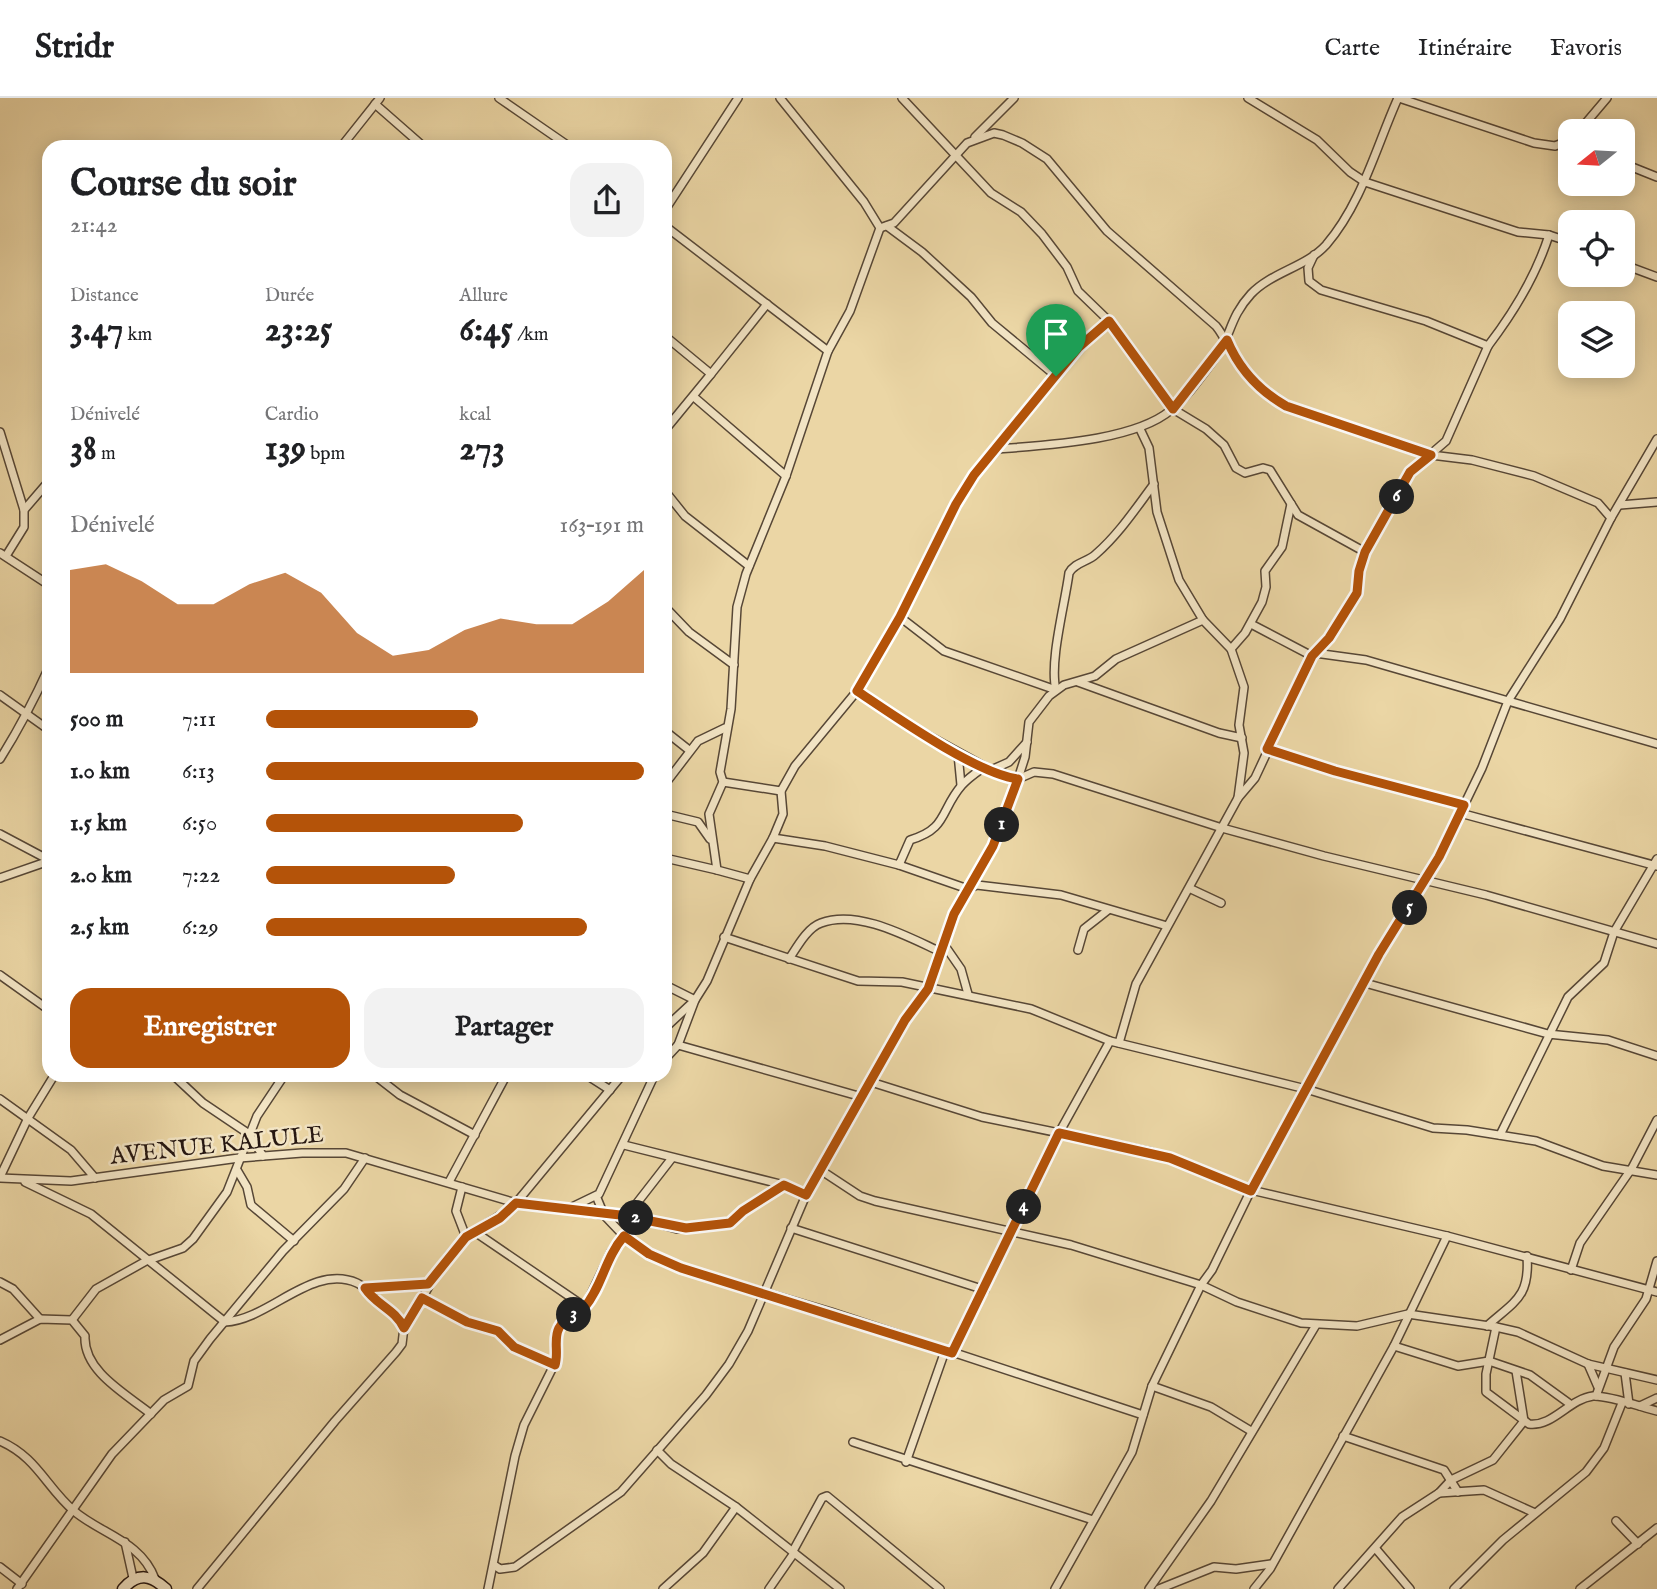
<!DOCTYPE html>
<html lang="fr">
<head>
<meta charset="utf-8">
<style>
  :root { --surface:#fff; --page:#f2f2f2; --text:#202124; --muted:#757577; --line:#e0e0e0; --accent:#b45309 }
  body { margin:0; font-family:"IM FELL English",serif; background:var(--page); color:var(--text); height:100vh; display:flex; flex-direction:column; font-size:26px; white-space:nowrap }
  * { box-sizing:border-box; margin:0 }
  p { font-size:23px; color:var(--muted) }
  .icon { flex:none; width:38px; height:38px; fill:none; stroke:currentColor; stroke-width:2; stroke-linecap:round; stroke-linejoin:round }
  .map { position:relative; flex:1; overflow:hidden }
  .details { position:absolute; left:42px; top:42px; width:630px; height:942px; display:flex; flex-direction:column; background:var(--surface); border-radius:21px; box-shadow:0 4px 18px #0003 }
  .details>* { flex:none }
  .needle { width:46px; rotate:252deg }
  .buttons { position:absolute; left:1558px; top:21px; display:grid; gap:14px }
  .buttons a { display:grid; place-items:center; width:77px; height:77px; border-radius:14px; background:var(--surface); box-shadow:0 4px 18px #0003; font-size:35px }
  .pin { position:absolute; display:grid; place-items:center; width:60px; height:60px; color:#fff; margin:-72px -30px; border-radius:50% 50% 50% 0; rotate:-45deg; box-shadow:0 0 7px #0007 }
  .pin .icon { rotate:45deg }
  .km { position:absolute; width:35px; height:35px; margin:-18px; border-radius:50%; background:#222; color:#fff; font-size:19px; line-height:35px; text-align:center }
  .round { display:grid; place-items:center; flex:none; width:74px; height:74px; border-radius:21px; background:var(--page) }
  .headline { display:flex; align-items:center; justify-content:space-between; height:119px; padding:0 28px }
  h1 { font-size:38px; font-weight:700; line-height:52px }
  .metrics { display:grid; grid-template-columns:repeat(3,1fr); gap:10px; height:119px; padding:7px 28px }
  .metrics div { display:grid; align-content:center }
  .metrics b { font-size:35px; font-weight:700 }
  .metrics small { font-size:19px; font-weight:400 }
  .metrics p { font-size:19px }
  .chart { height:196px; padding:14px 28px }
  .chart p { display:flex; justify-content:space-between }
  .chart svg { width:100%; height:126px; margin-top:7px; fill:var(--accent); opacity:.7 }
  .primary-button { display:flex; gap:14px; margin-top:auto; padding:14px 28px }
  .primary-button a { flex:1; height:80px; border-radius:21px; background:var(--accent); color:#fff; font-size:28px; font-weight:700; line-height:80px; text-align:center }
  .primary-button a+a { background:var(--page); color:var(--text) }
  ul { padding:0 28px; list-style:none; font-size:23px }
  li { display:grid; grid-template-columns:112px 84px 1fr; align-items:center; height:52px }
  li i { height:18px; border-radius:9px; background:var(--accent) }
  header { display:flex; align-items:center; gap:42px; box-sizing:border-box; height:98px; padding:0 35px; background:var(--surface); border-bottom:2px solid var(--line) }
  header strong { font-size:33px }
  nav { display:flex; gap:38px; margin-inline-start:auto; font-size:24px }
  .map>svg:first-child { display:block }
  .lines { fill:none; stroke-linecap:round; stroke-linejoin:round }
  .street-casing { stroke:#574736; stroke-width:10 }
  .secondary-casing { stroke:#261711; stroke-width:13 }
  .street { stroke:#f2e4c4; stroke-width:7 }
  .secondary { stroke:#f2e4c4; stroke-width:10 }
  .route-casing { stroke:#fff; stroke-width:14 }
  .route { stroke:#b45309; stroke-width:9 }
  .labels { text-anchor:middle; dominant-baseline:central; stroke-width:5; stroke-linejoin:round; paint-order:stroke }
  .street-label { font-size:24px; fill:#261711; stroke:#f2e4c4 }
</style>
</head>
<body>
<header>
<strong>Stridr</strong>
<nav><a>Carte</a><a>Itinéraire</a><a>Favoris</a></nav>
</header>
<div class="map">
<svg width="1657" height="1491" viewBox="0 0 1657 1491">
  <rect width="100%" height="100%" fill="#ebd6a5"/>
  <filter id="stains"><feTurbulence type="fractalNoise" baseFrequency=".00286" numOctaves="4"/><feColorMatrix values="0 0 0 0 .2 0 0 0 0 .09 0 0 0 0 .02 0 0 0 .5 -.17"/></filter>
  <radialGradient id="worn" r=".72"><stop offset=".6" stop-color="#630" stop-opacity="0"/><stop offset="1" stop-color="#630" stop-opacity=".3"/></radialGradient>
  <g class="lines">
    <g class="street-casing">
      <g id="street">
        <polyline points="499,0 570,49"/>
        <polyline points="902,0 991,95 1021,114 1042,136 1067,169 1078,193 1109,223 1173,311 1206,331 1224,347 1236,370 1245,375 1263,370 1270,372 1298,417 1365,454 1358,473 1357,495 1329,540 1312,558 1255,680 1238,700 1136,886 1119,945"/>
        <polyline points="1248,0 1317,42 1350,74 1365,84 1518,134 1549,137 1570,144"/>
        <polyline points="1399,0 1534,45 1555,48 1570,42"/>
        <polyline points="375,6 424,49"/>
        <polyline points="1579,33 1607,0"/>
        <polyline points="975,39 1014,0"/>
        <polyline points="341,49 380,0"/>
        <polyline points="1622,65 1657,79"/>
        <polyline points="665,112 738,0"/>
        <polyline points="665,128 828,253"/>
        <polyline points="887,128 922,154 971,199 992,225 1056,278"/>
        <path d="M880 130 894 125 967 45 994 35 1003 37 1022 45 1047 61 1107 133 1216 228C1225 239 1228 250 1236 262 1248 282 1266 297 1286 308L1431 357 1472 362 1534 378 1598 405 1611 420"/>
        <polyline points="1314,157 1308,170 1309,183 1321,192 1426,223 1488,248 1446,343 1410,374 1365,454"/>
        <polyline points="1622,166 1657,179"/>
        <polyline points="665,238 711,276 665,332"/>
        <path d="M1488 248C1514 214 1536 178 1549 137"/>
        <polyline points="711,276 767,206"/>
        <polyline points="694,299 786,378"/>
        <polyline points="1140,331 1149,350 1157,414 1179,482 1203,522 1231,551 1244,589 1239,627 1244,655 1238,700"/>
        <polyline points="0,334 24,412"/>
        <polyline points="998,351 1079,249 1109,223"/>
        <polyline points="665,393 685,418 749,468"/>
        <polyline points="1620,407 1657,404"/>
        <polyline points="0,455 49,487"/>
        <polyline points="6,458 24,429 24,412 49,383"/>
        <polyline points="665,509 689,534 734,567"/>
        <polyline points="900,519 944,553 1056,592"/>
        <polyline points="1251,526 1312,558"/>
        <polyline points="1231,551 1245,535 1262,504 1266,489 1265,473 1282,449 1291,406"/>
        <polyline points="1315,555 1366,562 1657,646"/>
        <polyline points="1078,584 1219,635 1242,640"/>
        <path d="M1056 592C1049 564 1065 506 1069 475 1075 464 1088 464 1096 456 1119 436 1136 410 1154 386"/>
        <polyline points="857,593 907,626 991,672 1009,664 1027,644"/>
        <polyline points="0,597 49,632"/>
        <polyline points="665,633 689,652"/>
        <polyline points="1267,651 1313,666 1464,707"/>
        <polyline points="958,656 961,687"/>
        <path d="M0 661C19 631 34 602 49 569"/>
        <polyline points="991,672 1018,681 1025,659 1029,624 1049,598 1064,587 1095,578 1116,561 1203,522"/>
        <polyline points="723,684 781,693"/>
        <polyline points="665,686 698,643 725,630"/>
        <polyline points="1460,715 1657,768"/>
        <polyline points="665,716 698,724 710,741"/>
        <polyline points="0,736 49,762"/>
        <path d="M773 740 825 748 899 767 910 742C948 731 940 712 962 687 968 680 977 674 984 669"/>
        <polyline points="665,760 717,772"/>
        <polyline points="899,767 968,791 977,787 1061,797 1167,828"/>
        <polyline points="0,780 49,763"/>
        <polyline points="750,781 717,772 709,716 723,684 720,674 731,611 737,509 746,476 786,378 828,253 850,213 880,130 864,104 780,0"/>
        <polyline points="1191,791 1221,805"/>
        <polyline points="724,839 858,883 902,884 1031,911 1110,943 1306,991 1433,1030 1467,1032 1536,1043 1603,1068 1657,1077"/>
        <polyline points="943,845 961,871 968,896"/>
        <polyline points="1078,852 1084,831 1108,812"/>
        <path d="M789 861C797 849 807 830 821 825 858 811 908 839 941 854"/>
        <polyline points="0,877 49,912"/>
        <polyline points="1365,885 1548,936 1608,942 1657,958"/>
        <polyline points="665,887 695,902 678,947"/>
        <path d="M665 930 695 902 707 883 750 781 773 740 783 716 781 693 795 668 857 593 900 519 956 406 974 377 998 351C1047 347 1134 343 1171 312 1187 299 1201 279 1213 263 1232 239 1228 221 1251 196 1272 174 1306 169 1326 147 1362 105 1376 49 1398 0"/>
        <polyline points="665,961 678,947 862,999"/>
        <polyline points="172,976 203,1005 249,1036 263,1058"/>
        <polyline points="373,976 400,997 475,1037"/>
        <polyline points="585,976 610,992"/>
        <polyline points="871,984 982,1019 1151,1054 1251,1092 1447,1138 1657,1194"/>
        <polyline points="0,1001 71,1052 95,1080"/>
        <polyline points="1500,1037 1568,899 1604,865 1614,834 1657,761"/>
        <polyline points="624,1047 784,1087 806,1097"/>
        <polyline points="237,1072 247,1089 251,1107 294,1143"/>
        <polyline points="822,1073 860,1098 875,1103 1071,1147 1201,1187 1237,1204 1301,1225 1357,1228 1408,1216 1496,1229 1518,1234 1588,1266 1657,1282"/>
        <polyline points="0,1079 28,1020 55,976"/>
        <polyline points="0,1080 71,1083 239,1060 302,1055 346,1055 516,1105 604,1117 624,1138 649,1156 681,1170 831,1214 1143,1317"/>
        <path d="M25 1084 91 1116 225 1224C269 1222 312 1165 357 1185 364 1188 367 1194 373 1199 385 1210 396 1214 404 1229L402 1246 396 1254 335 1323 197 1491"/>
        <polyline points="449,1084 507,976"/>
        <polyline points="462,1089 456,1113 466,1139"/>
        <polyline points="597,1100 604,1117 631,1118 677,1131 730,1125 743,1113 784,1087"/>
        <polyline points="570,1110 599,1096 655,976"/>
        <polyline points="791,1130 985,1192"/>
        <polyline points="475,1134 585,1209"/>
        <polyline points="1571,1172 1580,1145 1632,1070 1657,1022"/>
        <polyline points="0,1184 13,1191 40,1221"/>
        <polyline points="365,1190 428,1187"/>
        <polyline points="422,1200 467,1224 498,1233 514,1249 555,1267"/>
        <polyline points="72,1222 96,1191 146,1163 183,1150 193,1141 227,1094 257,1018 285,976"/>
        <path d="M1487 1228C1515 1203 1530 1199 1527 1158"/>
        <path d="M404 1229C424 1203 434 1171 458 1147 474 1130 498 1122 516 1105L623 976"/>
        <path d="M1496 1229 1486 1276V1294L1529 1326C1553 1329 1569 1301 1593 1298 1608 1297 1641 1309 1657 1313"/>
        <path d="M0 1242 40 1221 72 1222 85 1238C83 1273 126 1296 151 1316"/>
        <polyline points="1394,1248 1458,1268 1489,1263 1530,1277 1570,1306"/>
        <polyline points="952,1255 1059,1035 1110,943"/>
        <polyline points="1588,1266 1598,1289"/>
        <polyline points="1625,1275 1629,1306"/>
        <polyline points="1152,1288 1211,1309 1251,1333"/>
        <polyline points="1596,1298 1614,1249 1646,1201 1657,1163"/>
        <polyline points="1640,1308 1657,1300"/>
        <polyline points="1343,1338 1444,1372 1458,1394"/>
        <path d="M0 1343C37 1359 46 1389 74 1413 101 1436 141 1443 155 1481"/>
        <polyline points="853,1344 1093,1422"/>
        <polyline points="657,1352 671,1366 736,1409 840,1491"/>
        <polyline points="906,1364 945,1253"/>
        <polyline points="1439,1395 1484,1392 1535,1415"/>
        <polyline points="1616,1423 1638,1446"/>
        <polyline points="125,1444 133,1480"/>
        <polyline points="1376,1451 1410,1491"/>
        <polyline points="793,1453 822,1400 827,1398 940,1491"/>
        <polyline points="494,1467 500,1471 515,1469 621,1394 706,1297 729,1266 748,1233 806,1097 905,922 928,891 954,816 993,748 1018,681 1034,674 1053,676 1222,730 1324,758 1486,797 1657,846"/>
        <polyline points="0,1469 22,1486"/>
        <polyline points="17,1491 112,1356 164,1302 188,1288 194,1263 210,1241 283,1153 344,1091 365,1060"/>
        <polyline points="488,1491 515,1358 524,1327 558,1259 557,1232 565,1222 585,1209 611,1154 624,1138 637,1105 672,1060"/>
        <polyline points="663,1491 703,1455 736,1409"/>
        <polyline points="769,1491 794,1455"/>
        <polyline points="1055,1491 1132,1354 1152,1288 1201,1187 1212,1172 1251,1092 1379,856 1439,759 1482,670 1508,603 1560,521 1611,420 1657,341"/>
        <polyline points="1149,1491 1211,1403 1316,1227"/>
        <polyline points="1159,1491 1214,1469 1236,1471 1271,1466"/>
        <polyline points="1254,1491 1270,1471 1394,1248 1447,1138"/>
        <polyline points="1338,1491 1402,1419 1439,1395 1451,1382 1493,1362 1524,1323 1516,1273"/>
        <polyline points="1454,1491 1503,1442 1586,1374 1604,1350 1622,1305"/>
        <polyline points="1580,1491 1657,1430"/>
      </g>
    </g>
    <g class="secondary-casing">
      <path id="secondary" d="M123 1491C138 1474 151 1477 166 1491"/>
    </g>
    <use href="#street" class="street"/>
    <use href="#secondary" class="secondary"/>
  </g>
  <g class="lines">
    <g class="route-casing">
      <path id="route" d="M1109 223 1173 311 1227 242C1239 271 1258 292 1286 308L1431 357 1410 374 1365 454 1359 473 1357 495 1329 540 1312 558 1267 651 1335 673 1464 707 1439 759 1379 856 1251 1093 1170 1060 1059 1035 952 1255 681 1170 649 1156 624 1138C605 1160 602 1189 584 1210 577 1218 564 1219 559 1230 553 1241 559 1255 555 1267L514 1249 498 1233 467 1224 422 1200 404 1230C395 1211 376 1207 365 1190L428 1186 466 1139 500 1120 516 1105 620 1117 686 1130 730 1125 743 1113 784 1087 806 1097 905 922 928 891 954 816 993 748 1018 681C977 676 893 617 857 593L900 519 956 406 974 377 1079 249Z"/>
    </g>
    <use href="#route" class="route"/>
  </g>
  <g class="labels">
    <g class="street-label">
      <text transform="translate(217 1048) rotate(-6)">AVENUE KALULE</text>
    </g>
  </g>
  <rect width="100%" height="100%" filter="url(#stains)"/>
  <rect width="100%" height="100%" fill="url(#worn)"/>
</svg>
<div class="buttons">
<a><svg class="needle" viewBox="-14 -14 28 28"><path d="M0-13l5 13h-10z" fill="#e53935"/><path d="M0 13l5-13h-10z" fill="#757577"/></svg></a>
<a><svg class="icon" aria-label="locate" viewBox="0 0 24 24"><circle cx="12" cy="12" r="6"/><path d="M12 2v4M12 18v4M2 12h4M18 12h4"/></svg></a>
<a><svg class="icon" aria-label="layers" viewBox="0 0 24 24"><path d="M12 4l9 5-9 5-9-5zM3 14l9 5 9-5"/></svg></a>
</div>
<div class="pin" style="left:1056px;top:278px;background:#1e9e55"><svg class="icon" aria-label="arrive" viewBox="0 0 24 24"><path d="M6 21V4h12l-3 4 3 4H6"/></svg></div>
<b class="km" style="left:1002px;top:727px">1</b>
<b class="km" style="left:636px;top:1120px">2</b>
<b class="km" style="left:574px;top:1217px">3</b>
<b class="km" style="left:1024px;top:1109px">4</b>
<b class="km" style="left:1410px;top:810px">5</b>
<b class="km" style="left:1397px;top:399px">6</b>
<section class="details">
<div class="headline"><div><h1>Course du soir</h1><p>21:42</p></div><a class="round"><svg class="icon" aria-label="share" viewBox="0 0 24 24"><path d="M12 15V3M7 8l5-5 5 5M5 13v7h14v-7"/></svg></a></div>
<div class="metrics">
<div><p>Distance</p><b>3.47<small> km</small></b></div>
<div><p>Durée</p><b>23:25</b></div>
<div><p>Allure</p><b>6:45<small> /km</small></b></div>
</div>
<div class="metrics">
<div><p>Dénivelé</p><b>38<small> m</small></b></div>
<div><p>Cardio</p><b>139<small> bpm</small></b></div>
<div><p>kcal</p><b>273</b></div>
</div>
<div class="chart"><p><span>Dénivelé</span>163–191 m</p>
<svg viewBox="0 0 160 44" preserveAspectRatio="none"><path d="M0 44V8L10 6L20 12L30 20L40 20L50 13L60 9L70 16L80 30L90 38L100 36L110 29L120 25L130 27L140 27L150 19L160 8V44z"/></svg>
</div>
<ul>
<li><b>500 m</b>7:11<i style="width:56%"></i></li>
<li><b>1.0 km</b>6:13<i style="width:100%"></i></li>
<li><b>1.5 km</b>6:50<i style="width:68%"></i></li>
<li><b>2.0 km</b>7:22<i style="width:50%"></i></li>
<li><b>2.5 km</b>6:29<i style="width:85%"></i></li>
</ul>
<div class="primary-button"><a>Enregistrer</a><a>Partager</a></div>
</section>
</div>
</body>
</html>
